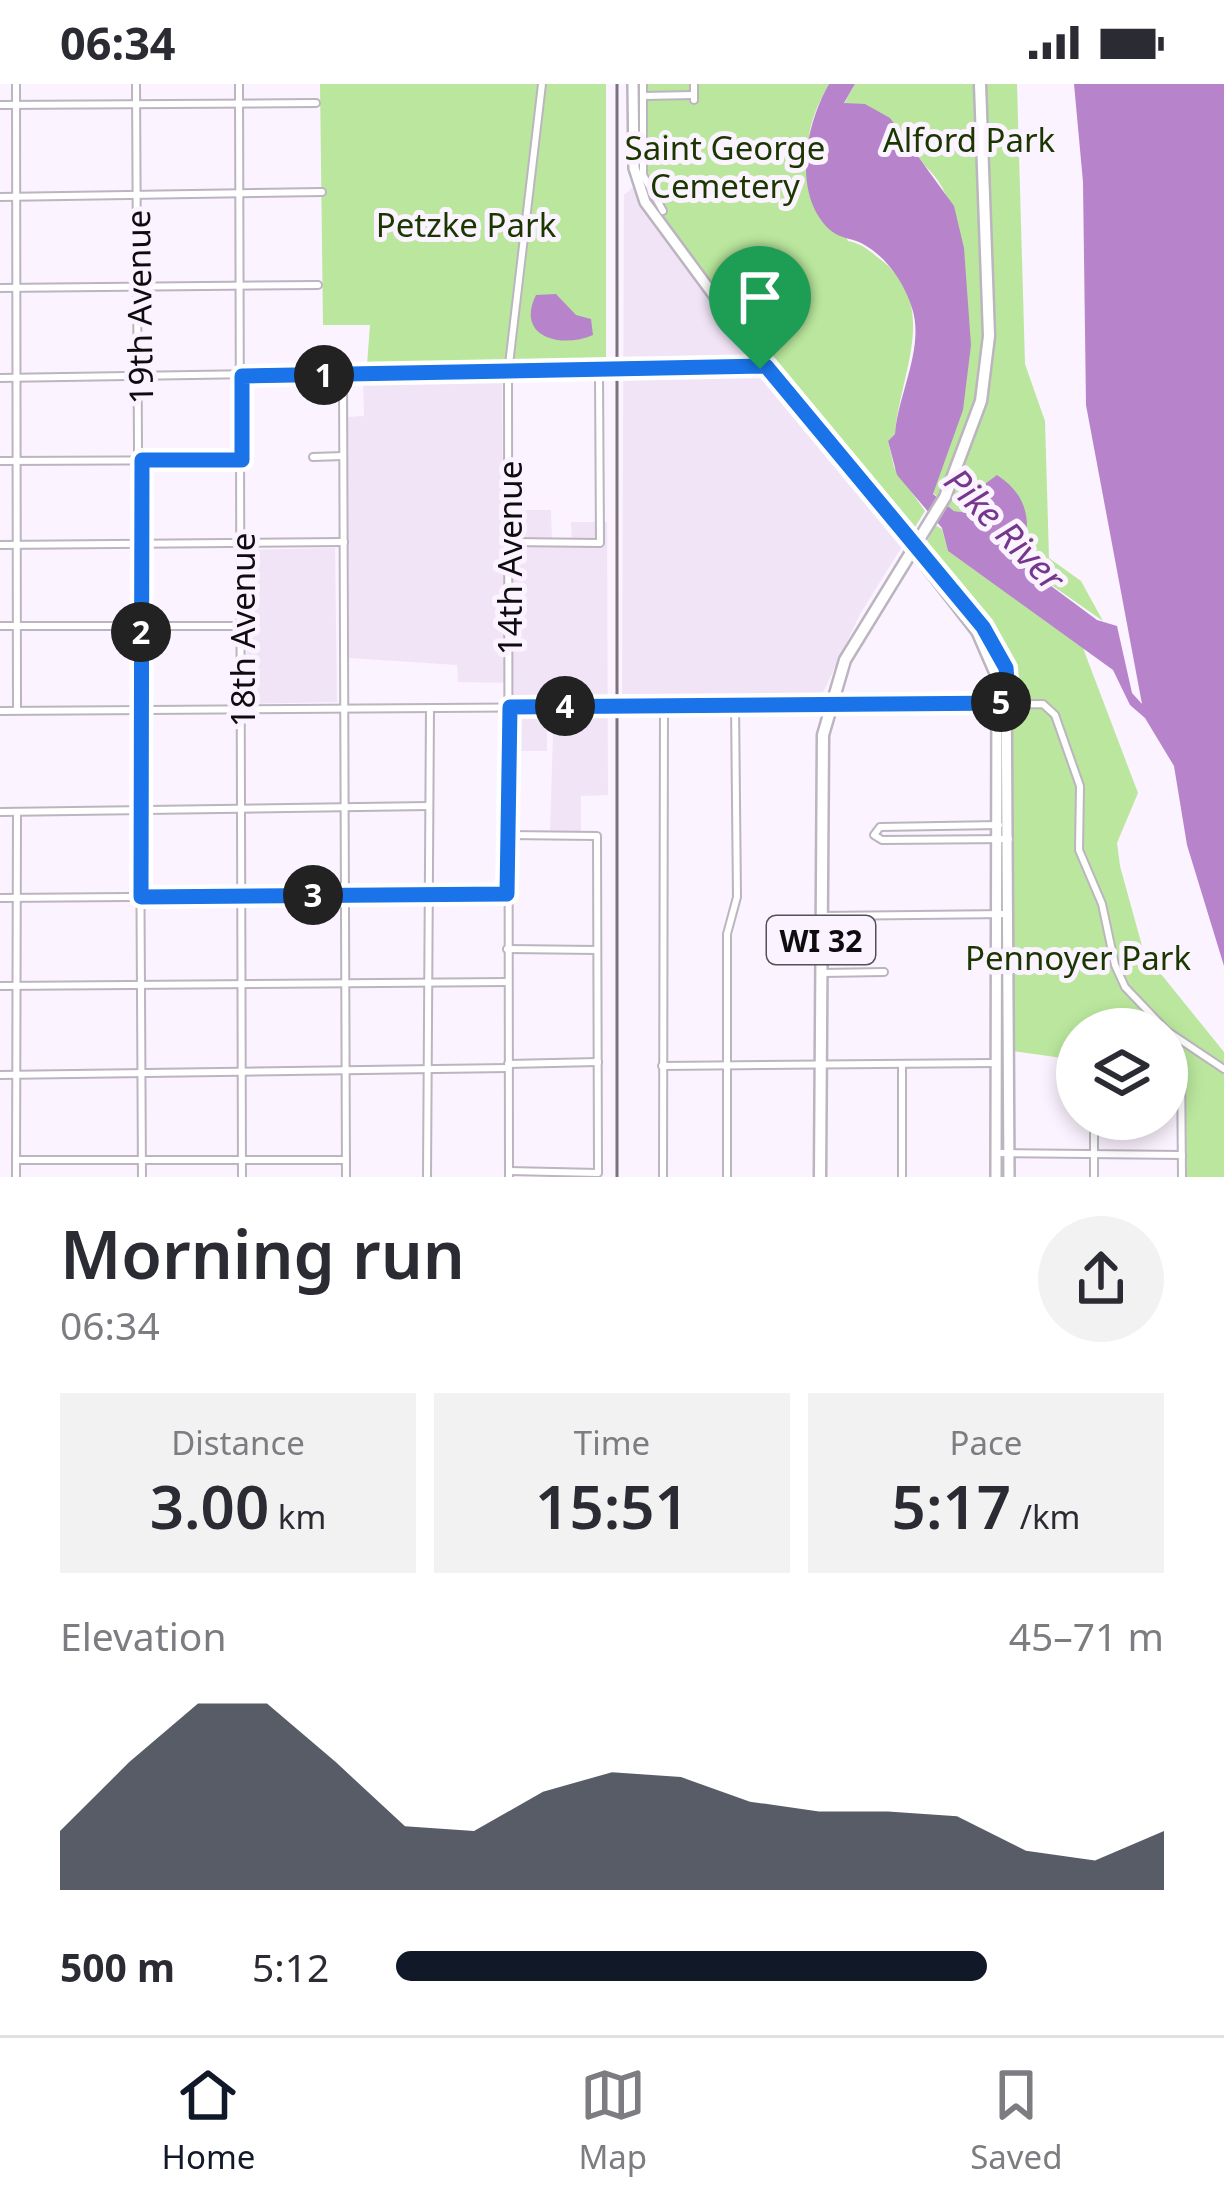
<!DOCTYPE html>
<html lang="en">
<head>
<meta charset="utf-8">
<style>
  :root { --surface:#fff; --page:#f2f2f3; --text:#2b2b33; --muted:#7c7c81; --line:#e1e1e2; --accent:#111827 }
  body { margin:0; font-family:"Noto Sans",sans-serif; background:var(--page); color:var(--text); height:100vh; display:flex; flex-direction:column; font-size:45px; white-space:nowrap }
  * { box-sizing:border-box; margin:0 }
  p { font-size:39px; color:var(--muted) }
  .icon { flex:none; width:66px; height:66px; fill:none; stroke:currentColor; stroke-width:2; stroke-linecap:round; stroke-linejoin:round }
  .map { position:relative; height:1093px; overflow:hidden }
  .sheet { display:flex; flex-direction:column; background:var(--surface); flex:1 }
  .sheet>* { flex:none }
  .tools { position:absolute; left:1056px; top:924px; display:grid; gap:24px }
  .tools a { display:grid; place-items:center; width:132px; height:132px; border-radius:50%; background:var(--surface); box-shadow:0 6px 18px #0003; font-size:60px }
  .pin { position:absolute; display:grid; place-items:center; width:102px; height:102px; color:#fff; margin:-123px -51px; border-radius:50% 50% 50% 0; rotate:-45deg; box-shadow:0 0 12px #0007 }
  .pin .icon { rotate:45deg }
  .km { position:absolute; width:60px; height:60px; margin:-30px; border-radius:50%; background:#222; color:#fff; font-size:33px; line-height:60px; text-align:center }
  .round { display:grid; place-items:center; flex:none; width:126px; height:126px; border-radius:63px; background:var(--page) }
  .summary { display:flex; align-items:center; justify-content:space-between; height:204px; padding:0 60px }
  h1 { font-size:66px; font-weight:600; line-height:90px }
  .figures { display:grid; grid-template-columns:repeat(3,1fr); gap:18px; height:204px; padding:12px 60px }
  .figures div { display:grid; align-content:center; border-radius:0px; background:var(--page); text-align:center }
  .figures b { font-size:60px; font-weight:600 }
  .figures small { font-size:33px; font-weight:400 }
  .figures p { font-size:33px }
  .chart { height:336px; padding:24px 60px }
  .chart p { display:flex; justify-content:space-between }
  .chart svg { width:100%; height:216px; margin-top:12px; fill:var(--accent); opacity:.7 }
  ul { padding:0 60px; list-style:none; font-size:39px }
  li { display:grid; grid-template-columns:192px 144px 1fr; align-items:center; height:90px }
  li i { height:30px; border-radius:15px; background:var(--accent) }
  .status { display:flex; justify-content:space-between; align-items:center; height:84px; padding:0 60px; background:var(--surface); direction:ltr }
  .status svg { height:33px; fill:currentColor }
  .menu { display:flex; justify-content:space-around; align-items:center; height:168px; border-top:3px solid var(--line); background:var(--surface); font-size:33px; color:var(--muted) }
  .menu a { display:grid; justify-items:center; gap:6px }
  .menu .current { color:var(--accent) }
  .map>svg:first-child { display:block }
  .built { fill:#f1e4f6 }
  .green { fill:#bae79d }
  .water { fill:#b784cb }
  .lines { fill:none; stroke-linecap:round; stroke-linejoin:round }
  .street-casing { stroke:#bcb4bf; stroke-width:10 }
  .secondary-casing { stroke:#bcb4bf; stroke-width:14 }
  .primary-casing { stroke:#bcb4bf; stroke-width:15 }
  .street { stroke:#fff; stroke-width:6 }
  .secondary { stroke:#fff; stroke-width:9 }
  .primary { stroke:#fff; stroke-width:10 }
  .rail { stroke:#79747b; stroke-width:3 }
  .route-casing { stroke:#fff; stroke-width:24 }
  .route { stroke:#1a73e8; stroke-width:15 }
  .labels { text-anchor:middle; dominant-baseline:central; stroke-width:10; stroke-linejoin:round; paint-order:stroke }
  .shield { fill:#fbf3ff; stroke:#565158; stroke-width:3 }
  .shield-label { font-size:30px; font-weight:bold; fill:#0f0c10 }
  .park-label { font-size:33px; fill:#1b3700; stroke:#fbf3ff }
  .street-label { font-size:33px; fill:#0f0c10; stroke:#fbf3ff }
  .water-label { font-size:36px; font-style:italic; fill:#75378c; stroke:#fbf3ff }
</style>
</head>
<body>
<div class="status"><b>06:34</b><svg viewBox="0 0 49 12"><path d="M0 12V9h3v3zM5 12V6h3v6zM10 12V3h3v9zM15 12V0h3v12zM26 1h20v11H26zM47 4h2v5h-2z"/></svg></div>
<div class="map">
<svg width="1224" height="1093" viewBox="0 0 1224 1093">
  <rect width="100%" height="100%" fill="#fbf3ff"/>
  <g class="built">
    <polygon points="633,103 712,217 903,461 860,530 820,615 622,617 624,111"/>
    <polygon points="502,294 503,426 551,426 552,460 572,460 571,438 607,438 608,711 581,712 581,748 550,748 554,618 513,618 511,599 458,598 457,581 349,574 348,333 364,332 363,295"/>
    <polygon points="335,464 337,618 247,620 246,466"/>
    <polygon points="513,627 547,627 547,667 514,667"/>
  </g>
  <g class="green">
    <polygon points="320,0 606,0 606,282 367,281 370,241 323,241"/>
    <path d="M640 0H829C789 69 814 95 848 157 863 160 868 166 880 175 941 221 900 288 895 350L888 357 894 383 925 427 915 443 908 444 768 279 641 101Z"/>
    <path d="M855 0H1017L1025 280 1045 337 1049 474 1081 497 1103 537 1020 479 981 404 969 429 954 427 933 409C949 329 990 152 931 88 908 62 872 41 844 20Z"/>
    <path d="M935 441 942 445 948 467 1083 564 1138 709 1117 759 1120 782 1144 869 1224 968V1093H1187L1185 977 1167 976V945H1077V976L1013 967 1012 604C1001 547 960 508 924 464Z"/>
  </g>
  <g class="water">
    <path d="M829 0H855L844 19 865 20 890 34 954 122 964 164 971 261 963 326 933 410 954 427 969 429 981 403 997 391C1031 413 1032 443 1020 479L1097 536 1117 542 1132 609 1142 620 1086 321 1083 98 1074 0H1224V882L1187 761 1174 682 1145 634 1130 621 1113 586 948 467 942 444 897 391 888 357 895 350C898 310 925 263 912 224 904 199 888 174 863 160 852 154 841 155 830 146 791 110 806 40 829 0Z"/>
    <path d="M556 210 576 231 591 235 593 251C561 265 515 253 536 211Z"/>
  </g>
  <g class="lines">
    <g class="street-casing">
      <g id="street">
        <polyline points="16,0 17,626"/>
        <polyline points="136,0 142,1093"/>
        <polyline points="239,0 242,1093"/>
        <polyline points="643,0 643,91 663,127"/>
        <polyline points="643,12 694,11"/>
        <polyline points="694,16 694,0"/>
        <polyline points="0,21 316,19"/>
        <polyline points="0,113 322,108"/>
        <polyline points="0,204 318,201"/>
        <polyline points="343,291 346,1093"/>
        <polyline points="0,294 766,282"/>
        <polyline points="313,373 343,372"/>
        <polyline points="0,377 242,376"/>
        <polyline points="509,458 600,459 599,289"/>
        <polyline points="0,461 344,458"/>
        <polyline points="0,542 242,542"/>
        <polyline points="0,627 1043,620 1055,631 1080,702 1079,766 1102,820 1115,881 1125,903 1165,945"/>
        <polyline points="0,728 429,722"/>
        <polyline points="999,741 880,743 874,751 882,756 1009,755"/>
        <polyline points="508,751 597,752 598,1089 509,1087"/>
        <polyline points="0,814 507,810"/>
        <polyline points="821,832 1009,830"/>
        <polyline points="507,865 597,866"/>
        <polyline points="822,889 884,888"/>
        <polyline points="0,902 507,898"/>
        <polyline points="1167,947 1224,985"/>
        <polyline points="1181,979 1182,1093"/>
        <polyline points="508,980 598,978"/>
        <polyline points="902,980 902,1093"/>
        <polyline points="662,982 995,979"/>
        <polyline points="0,991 508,984"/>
        <polyline points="1094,1035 1094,1093"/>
        <polyline points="996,1069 1182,1071"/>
        <polyline points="16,1076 346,1076"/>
        <polyline points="16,1093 17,728"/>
        <polyline points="427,1093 430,624"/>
        <polyline points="509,1093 508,289 542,0"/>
        <polyline points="663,1093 664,621"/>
        <polyline points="727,1093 727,850 737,813 735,621"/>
      </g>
    </g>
    <g class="secondary-casing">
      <g id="secondary">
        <polyline points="633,0 634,84 645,118 766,282 983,543 1006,584 1009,1093"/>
        <polyline points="918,472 977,548 997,594 996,1093"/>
      </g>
    </g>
    <g class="primary-casing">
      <polyline id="primary" points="820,1093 823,651 845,576 945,413 981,317 989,252 980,0"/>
    </g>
    <use href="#street" class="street"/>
    <use href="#secondary" class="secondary"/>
    <use href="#primary" class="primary"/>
    <polyline class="rail" points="617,0 617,1093"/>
  </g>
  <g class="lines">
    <g class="route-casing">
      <polygon id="route" points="766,282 983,543 1006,584 1009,619 510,623 507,810 141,813 142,376 242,376 242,292"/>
    </g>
    <use href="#route" class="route"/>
  </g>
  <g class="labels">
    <rect class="shield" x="767" y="832" width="108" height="48" rx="9"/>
    <g class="shield-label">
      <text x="821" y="856">WI 32</text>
    </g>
    <g class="park-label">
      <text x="969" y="55">Alford Park</text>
      <text x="725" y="63">Saint George<tspan x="725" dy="38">Cemetery</tspan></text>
      <text x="466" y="140">Petzke Park</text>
      <text x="1078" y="873">Pennoyer Park</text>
    </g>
    <g class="street-label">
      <text transform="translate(139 223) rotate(-91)">19th Avenue</text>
      <text transform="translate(509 474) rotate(-90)">14th Avenue</text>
      <text transform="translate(242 546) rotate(-90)">18th Avenue</text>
    </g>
    <g class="water-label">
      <text transform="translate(1005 445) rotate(46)">Pike River</text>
    </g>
  </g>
</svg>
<div class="tools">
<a><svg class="icon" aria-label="layers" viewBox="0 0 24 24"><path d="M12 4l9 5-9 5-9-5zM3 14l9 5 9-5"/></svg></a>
</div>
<div class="pin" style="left:760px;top:285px;background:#1e9e55"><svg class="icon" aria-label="arrive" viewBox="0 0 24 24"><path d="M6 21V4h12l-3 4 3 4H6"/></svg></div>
<b class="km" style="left:324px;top:291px">1</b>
<b class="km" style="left:141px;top:548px">2</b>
<b class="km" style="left:313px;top:811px">3</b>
<b class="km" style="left:565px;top:622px">4</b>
<b class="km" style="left:1001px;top:618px">5</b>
</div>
<section class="sheet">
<div class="summary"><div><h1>Morning run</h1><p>06:34</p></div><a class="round"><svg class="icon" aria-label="share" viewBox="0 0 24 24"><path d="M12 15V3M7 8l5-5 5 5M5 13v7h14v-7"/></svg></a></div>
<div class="figures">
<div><p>Distance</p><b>3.00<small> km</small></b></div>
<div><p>Time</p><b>15:51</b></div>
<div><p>Pace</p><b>5:17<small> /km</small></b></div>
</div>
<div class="chart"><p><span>Elevation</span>45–71 m</p>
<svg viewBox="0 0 160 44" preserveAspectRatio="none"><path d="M0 44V32L10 18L20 6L30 6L40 18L50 31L60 32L70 24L80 20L90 21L100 26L110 28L120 28L130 29L140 36L150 38L160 32V44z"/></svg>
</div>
<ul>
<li><b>500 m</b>5:12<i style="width:77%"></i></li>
</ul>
</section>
<nav class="menu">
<a class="current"><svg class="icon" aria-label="home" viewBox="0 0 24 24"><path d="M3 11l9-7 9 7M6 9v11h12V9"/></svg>Home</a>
<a><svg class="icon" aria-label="map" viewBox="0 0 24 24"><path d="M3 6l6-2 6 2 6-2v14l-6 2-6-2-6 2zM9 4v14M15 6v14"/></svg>Map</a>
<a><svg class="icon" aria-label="saved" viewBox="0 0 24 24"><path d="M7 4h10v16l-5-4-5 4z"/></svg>Saved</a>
</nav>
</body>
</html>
